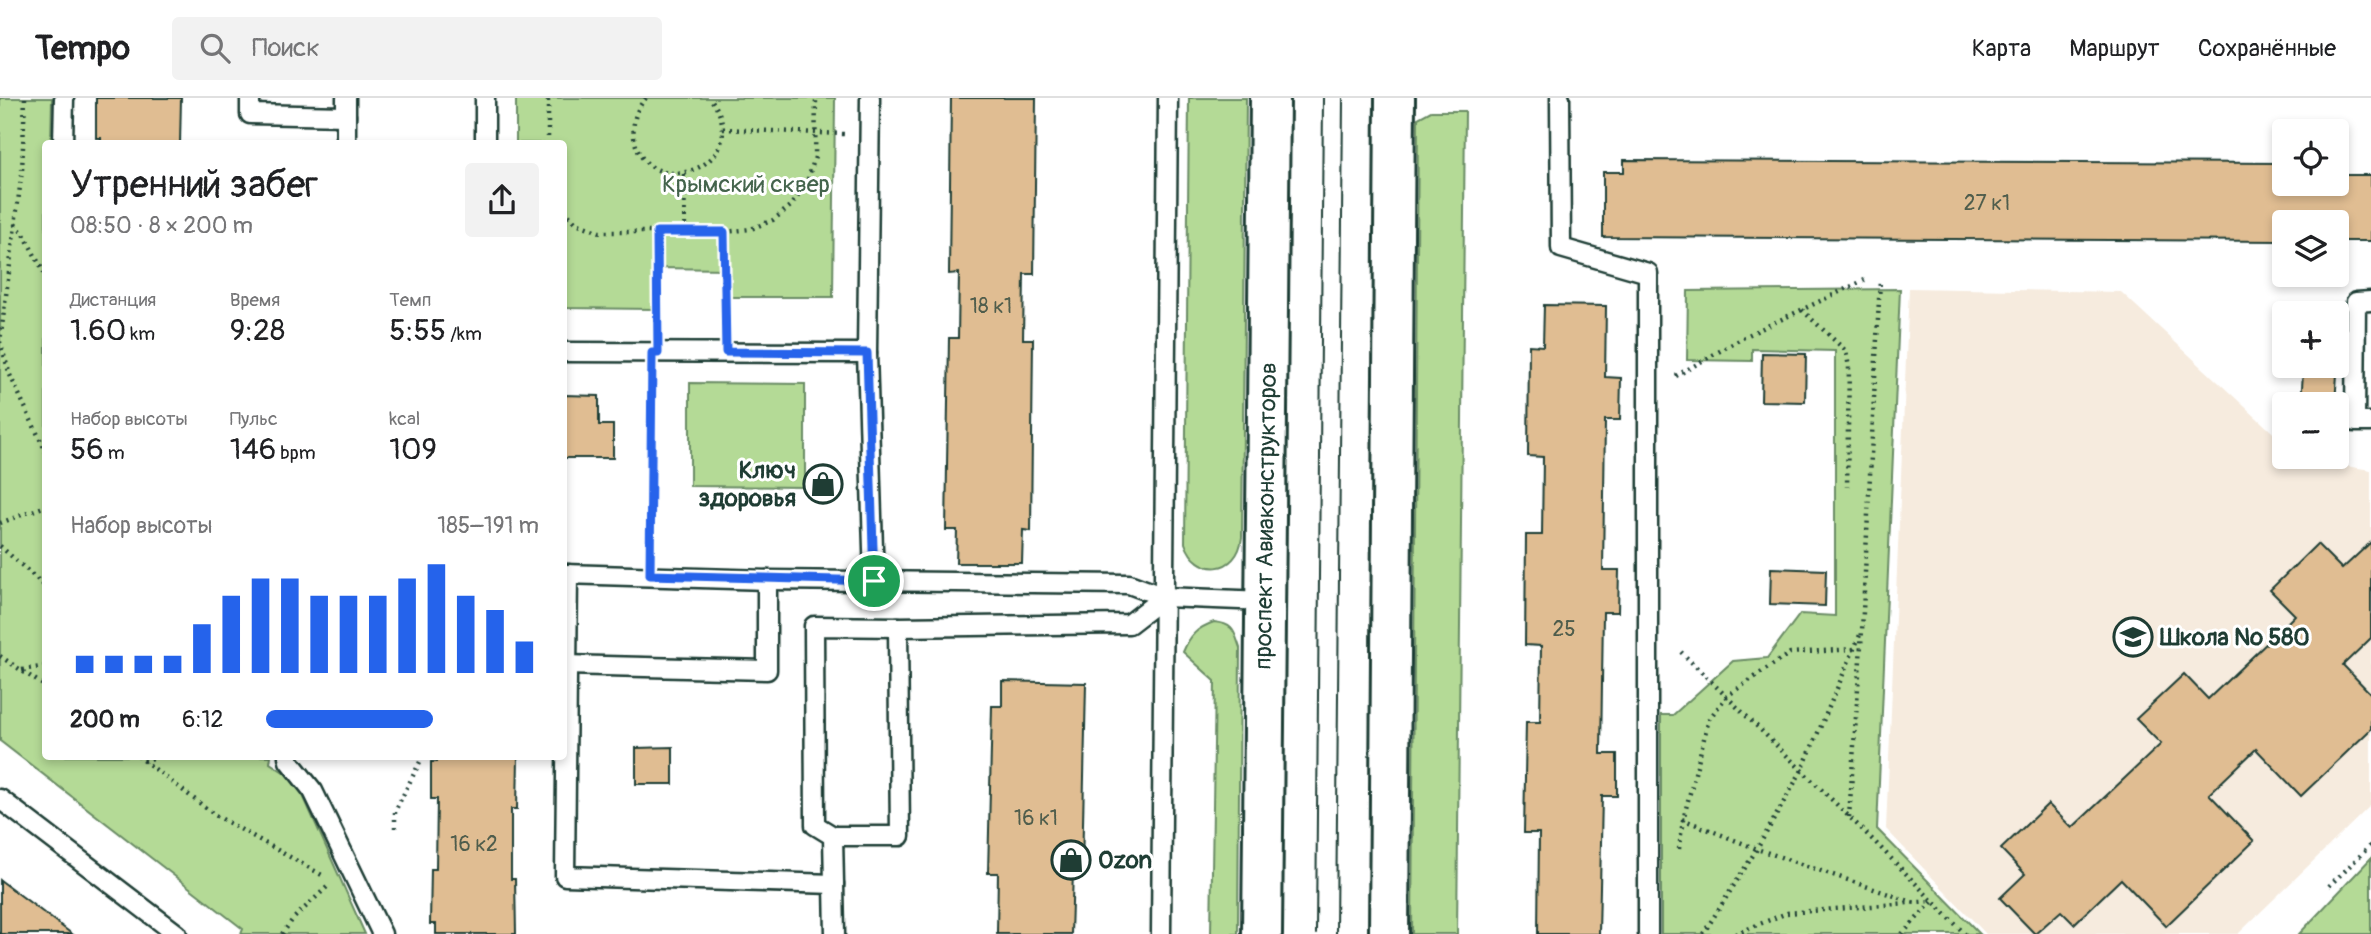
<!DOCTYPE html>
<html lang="ru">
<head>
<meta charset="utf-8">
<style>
  :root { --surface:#fff; --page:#f2f2f2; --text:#202124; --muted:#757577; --line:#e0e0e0; --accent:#2563eb }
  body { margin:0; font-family:Pangolin,sans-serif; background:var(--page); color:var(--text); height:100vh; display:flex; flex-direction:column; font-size:26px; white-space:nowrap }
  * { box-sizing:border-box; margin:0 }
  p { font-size:23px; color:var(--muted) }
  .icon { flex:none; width:38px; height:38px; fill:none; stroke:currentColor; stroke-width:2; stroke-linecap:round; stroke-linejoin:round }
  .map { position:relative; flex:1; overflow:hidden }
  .sheet { position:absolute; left:42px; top:42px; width:525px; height:620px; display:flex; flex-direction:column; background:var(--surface); border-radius:7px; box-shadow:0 4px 10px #0003 }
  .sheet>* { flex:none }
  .tools { position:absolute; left:2272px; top:21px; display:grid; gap:14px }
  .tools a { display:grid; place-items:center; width:77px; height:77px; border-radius:7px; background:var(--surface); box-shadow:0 4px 10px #0003; font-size:35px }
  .pin { position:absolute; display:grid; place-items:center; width:60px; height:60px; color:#fff; margin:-30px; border:4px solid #fff; border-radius:50%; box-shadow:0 2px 7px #0007 }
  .round { display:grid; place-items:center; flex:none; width:74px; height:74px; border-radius:7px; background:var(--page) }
  .head { display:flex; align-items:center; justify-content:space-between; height:119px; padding:0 28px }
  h1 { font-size:38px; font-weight:600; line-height:52px }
  .stats { display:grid; grid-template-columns:repeat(3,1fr); gap:10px; height:119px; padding:7px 28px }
  .stats div { display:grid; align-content:center }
  .stats b { font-size:30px; font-weight:600 }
  .stats small { font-size:19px; font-weight:400 }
  .stats p { font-size:19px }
  .chart { height:196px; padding:14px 28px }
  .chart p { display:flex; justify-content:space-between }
  .chart svg { width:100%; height:126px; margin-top:7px; stroke:var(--accent); stroke-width:6 }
  ul { padding:0 28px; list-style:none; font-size:23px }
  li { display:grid; grid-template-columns:112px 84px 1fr; align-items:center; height:52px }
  li i { height:18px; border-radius:9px; background:var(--accent) }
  header { display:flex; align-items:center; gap:42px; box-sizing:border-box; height:98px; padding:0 35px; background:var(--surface); border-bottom:2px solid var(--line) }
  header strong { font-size:33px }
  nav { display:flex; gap:38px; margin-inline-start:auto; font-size:24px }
  .search { width:490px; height:63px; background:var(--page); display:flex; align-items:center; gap:18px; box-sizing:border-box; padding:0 24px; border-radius:7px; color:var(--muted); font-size:26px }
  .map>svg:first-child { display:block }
  .built { fill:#f6ebde }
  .green { fill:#b4da96; stroke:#6a8c65; stroke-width:2 }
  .building { fill:#e0bd92; stroke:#1f3d34; stroke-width:2 }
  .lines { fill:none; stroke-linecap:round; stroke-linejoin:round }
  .lane-casing { stroke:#1f3d34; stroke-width:23 }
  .secondary-casing { stroke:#1f3d34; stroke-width:44 }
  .path { stroke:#1f3d34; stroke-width:4.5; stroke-dasharray:2 5; stroke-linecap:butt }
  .lane { stroke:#fff; stroke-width:18 }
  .secondary { stroke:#fff; stroke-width:38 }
  .tram { stroke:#1f3d34; stroke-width:2 }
  .route-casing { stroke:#fff; stroke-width:14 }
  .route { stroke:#2563eb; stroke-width:9 }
  .labels { text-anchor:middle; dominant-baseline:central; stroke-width:6; stroke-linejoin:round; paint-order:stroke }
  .number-label { font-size:21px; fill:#4f5d4c }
  .park-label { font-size:24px; fill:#44644c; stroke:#fff }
  .poi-label { font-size:24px; font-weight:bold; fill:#1f3d34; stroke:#fff; text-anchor:start }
  .street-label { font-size:24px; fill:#1f3d34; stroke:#fff }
</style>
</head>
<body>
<header>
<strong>Tempo</strong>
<div class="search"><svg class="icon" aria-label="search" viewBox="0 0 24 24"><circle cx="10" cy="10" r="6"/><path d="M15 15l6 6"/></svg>Поиск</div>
<nav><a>Карта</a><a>Маршрут</a><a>Сохранённые</a></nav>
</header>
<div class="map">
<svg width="2371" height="836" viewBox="0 0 2371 836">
  <rect width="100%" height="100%" fill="#fff"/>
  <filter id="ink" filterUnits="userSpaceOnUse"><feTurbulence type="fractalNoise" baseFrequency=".0143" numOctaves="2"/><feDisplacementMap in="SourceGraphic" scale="14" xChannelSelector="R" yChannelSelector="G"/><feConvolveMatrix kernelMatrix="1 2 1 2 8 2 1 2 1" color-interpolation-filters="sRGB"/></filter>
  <g filter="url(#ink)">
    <polygon class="built" points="1909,190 2121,194 2284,345 2284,359 2298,359 2301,361 2371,372 2371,707 2238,836 1986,836 1886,731"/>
    <g class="green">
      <polygon points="0,0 52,0 51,45 46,46 46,658 271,658 270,665 285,675 301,693 365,836 241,836 243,831 0,643"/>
      <polygon points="516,0 835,0 833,199 729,199 729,171 654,170 654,211 564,210 564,46 516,45"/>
      <path d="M1189 0H1246L1242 439C1238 477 1197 480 1185 445Z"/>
      <polygon points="1431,13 1465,13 1457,836 1412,836 1418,20"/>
      <polygon points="1900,191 1877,731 1980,836 1661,836 1661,617 1673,617 1733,563 1767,560 1800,516 1835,518 1835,253 1752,251 1752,263 1687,262 1688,193"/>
      <polygon points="690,285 805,286 805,389 690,388"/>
      <path d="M1214 524C1234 526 1234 533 1240 550L1238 836H1211L1215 583 1183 554C1190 537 1197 530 1214 524Z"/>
      <polygon points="2371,760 2371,836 2299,836"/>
    </g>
    <g class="building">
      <polygon points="96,0 181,0 180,46 101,46 101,40 96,40"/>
      <polygon points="951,0 1036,0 1034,176 1024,176 1023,241 1033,241 1031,433 1023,432 1022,465 956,465 957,432 946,432 949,240 958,240 959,175 949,176"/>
      <polygon points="1624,62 2284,65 2284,86 2336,86 2336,65 2345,65 2345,77 2371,77 2371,143 2336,143 2336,124 2284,124 2284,143 1603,139 1603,74 1624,74"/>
      <polygon points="1544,207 1606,208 1605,279 1621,280 1620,322 1605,322 1603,472 1619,472 1618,514 1603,514 1601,656 1617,656 1617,698 1602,698 1599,836 1538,836 1539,735 1524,735 1526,624 1540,624 1541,548 1525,547 1526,437 1542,437 1543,359 1528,358 1529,247 1543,248"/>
      <polygon points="1762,255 1806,256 1805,304 1761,303"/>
      <polygon points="2303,274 2337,276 2335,306 2301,306"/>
      <polygon points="564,297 599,298 599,327 613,327 613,360 564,360"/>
      <polygon points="2371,444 2371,540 2343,567 2371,596 2371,631 2301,698 2256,651 2209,696 2254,743 2166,828 2121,781 2074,826 2061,813 2035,836 2000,800 2025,776 2001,751 2048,706 2072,730 2161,646 2136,621 2184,576 2208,601 2270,542 2295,517 2270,492 2317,446 2342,471"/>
      <polygon points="1771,470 1826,472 1825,508 1770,506"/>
      <polygon points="1002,583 1086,585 1082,773 1073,773 1071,836 997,836 998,775 988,775 992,608 1002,608"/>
      <polygon points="673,649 673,686 636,686 636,650"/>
      <polygon points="437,658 518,659 517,711 511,711 511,781 515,781 516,836 436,836 436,826 430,826 431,771 436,771 437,701 431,701 431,664 437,664"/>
      <polygon points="0,782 72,836 0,836"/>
    </g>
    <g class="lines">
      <g class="lane-casing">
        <g id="lane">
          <polyline points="250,0 250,16 346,18"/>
          <polyline points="485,0 485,46"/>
          <polyline points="870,0 867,255 874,483"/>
          <polyline points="1560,0 1561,150 1648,175 1648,836"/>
          <polyline points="63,46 64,0"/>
          <polyline points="346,46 346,0"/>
          <polyline points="2371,203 2356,204 2355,324 2371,324"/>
          <polyline points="564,254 867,255"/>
          <polyline points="564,476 767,482 1129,486 1164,499 1265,503"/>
          <polyline points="568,476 565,778 834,786 835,836"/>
          <polyline points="564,567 767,572 767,482"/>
          <polyline points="288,658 289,663 313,693 382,836"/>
          <polyline points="0,701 177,836"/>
          <polyline points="833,738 900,738 898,529"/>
          <polyline points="834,786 833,738 815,727 814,528 898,529 1129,526 1164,499"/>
          <polyline points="1161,836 1168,0"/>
        </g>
      </g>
      <g class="secondary-casing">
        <g id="secondary">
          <polyline points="1262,836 1270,0"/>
          <polyline points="1389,836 1395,0"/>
        </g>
      </g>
      <g class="path">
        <polyline points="25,0 22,73 0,244 10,277 46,354"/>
        <path d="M646 0C636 11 632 24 634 39 645 109 761 67 710 0"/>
        <polyline points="723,31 844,36"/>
        <polyline points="548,46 548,0"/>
        <polyline points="684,76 685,134"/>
        <polyline points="564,112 576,125 600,134 724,134 751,131 773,122 792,107 807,84 815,59 816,0"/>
        <polyline points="15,126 24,136 46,179"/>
        <polyline points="657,134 658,227"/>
        <polyline points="724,134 726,227"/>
        <polyline points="1802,212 1846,253 1849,269 1847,389"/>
        <polyline points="1676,278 1748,237 1865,182"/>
        <polyline points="0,425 46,408"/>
        <polyline points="0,448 46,489"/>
        <polyline points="650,452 652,282"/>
        <polyline points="1681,554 1875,744 1965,836"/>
        <polyline points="0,558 46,589"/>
        <polyline points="22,572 46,568"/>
        <polyline points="138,658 215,717 322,777"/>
        <polyline points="144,663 159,658"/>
        <polyline points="1849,719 1862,533 1880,182"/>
        <polyline points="1682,721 1757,751 1918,806"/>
        <polyline points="395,730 395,713 423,658"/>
        <polyline points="1679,751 1683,722 1709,621 1727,598 1790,555 1854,551"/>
        <polyline points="2329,788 2371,747"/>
        <polyline points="282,836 293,821 327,789"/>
        <polyline points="1703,836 1757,751 1802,672 1860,537"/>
        <polyline points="1735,836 1787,815 1932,803"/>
        <polyline points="1902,836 1932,804"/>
      </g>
      <use href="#lane" class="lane"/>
      <use href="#secondary" class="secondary"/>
      <g class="tram">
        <polyline points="1316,836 1323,0"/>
        <polyline points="1336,836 1343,0"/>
      </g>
    </g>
  </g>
  <g class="lines" filter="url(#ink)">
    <g class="route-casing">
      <polygon id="route" points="657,134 724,134 726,254 867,255 874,483 650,477 652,255 658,255"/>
    </g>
    <use href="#route" class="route"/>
  </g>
  <defs>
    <g id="shop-ring" transform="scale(2.0125)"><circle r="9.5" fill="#fff" stroke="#1f3d34" stroke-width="1.5"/><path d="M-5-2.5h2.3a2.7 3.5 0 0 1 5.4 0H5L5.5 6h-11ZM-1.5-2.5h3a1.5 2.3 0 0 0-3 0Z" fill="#1f3d34"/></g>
    <g id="school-ring" transform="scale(2.0125)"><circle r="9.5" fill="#fff" stroke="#1f3d34" stroke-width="1.5"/><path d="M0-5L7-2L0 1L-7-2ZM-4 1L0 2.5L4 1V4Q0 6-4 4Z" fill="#1f3d34"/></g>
  </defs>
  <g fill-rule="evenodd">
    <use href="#shop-ring" x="823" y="386"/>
    <use href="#school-ring" x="2133" y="539"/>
    <use href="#shop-ring" x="1071" y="762"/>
  </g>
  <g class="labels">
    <g class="number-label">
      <text x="1987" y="105">27 к1</text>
      <text x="991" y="208">18 к1</text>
      <text x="1564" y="531">25</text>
      <text x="1036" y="720">16 к1</text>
      <text x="474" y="746">16 к2</text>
    </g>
    <g class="park-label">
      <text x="746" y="86">Крымский сквер</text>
    </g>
    <g class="poi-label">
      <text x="796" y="372" text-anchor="end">Ключ<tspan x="796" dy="28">здоровья</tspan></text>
      <text x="2160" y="539">Школа № 580</text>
      <text x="1098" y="762">Ozon</text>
    </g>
    <g class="street-label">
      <text transform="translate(1266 418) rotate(-89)">проспект Авиаконструкторов</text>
    </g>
  </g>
</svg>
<div class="tools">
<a><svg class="icon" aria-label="locate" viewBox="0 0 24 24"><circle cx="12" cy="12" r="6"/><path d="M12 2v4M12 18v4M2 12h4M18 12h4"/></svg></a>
<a><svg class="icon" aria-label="layers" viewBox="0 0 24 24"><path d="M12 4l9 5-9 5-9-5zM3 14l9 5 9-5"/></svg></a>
<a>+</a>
<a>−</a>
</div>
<div class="pin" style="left:874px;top:483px;background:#1e9e55"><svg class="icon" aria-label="arrive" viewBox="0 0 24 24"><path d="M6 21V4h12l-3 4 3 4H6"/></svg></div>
<section class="sheet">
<div class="head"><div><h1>Утренний забег</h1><p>08:50 · 8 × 200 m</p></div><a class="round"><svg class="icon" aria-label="share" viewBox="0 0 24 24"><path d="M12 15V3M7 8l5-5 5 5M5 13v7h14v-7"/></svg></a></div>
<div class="stats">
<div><p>Дистанция</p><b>1.60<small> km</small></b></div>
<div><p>Время</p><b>9:28</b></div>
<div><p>Темп</p><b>5:55<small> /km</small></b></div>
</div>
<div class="stats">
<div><p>Набор высоты</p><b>56<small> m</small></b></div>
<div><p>Пульс</p><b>146<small> bpm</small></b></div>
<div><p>kcal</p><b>109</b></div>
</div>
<div class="chart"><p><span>Набор высоты</span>185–191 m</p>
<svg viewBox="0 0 160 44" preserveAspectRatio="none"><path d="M5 44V38M15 44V38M25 44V38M35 44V38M45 44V27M55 44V17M65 44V11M75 44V11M85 44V17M95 44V17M105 44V17M115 44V11M125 44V6M135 44V17M145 44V22M155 44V33"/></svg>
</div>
<ul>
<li><b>200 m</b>6:12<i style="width:61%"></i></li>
</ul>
</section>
</div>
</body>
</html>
